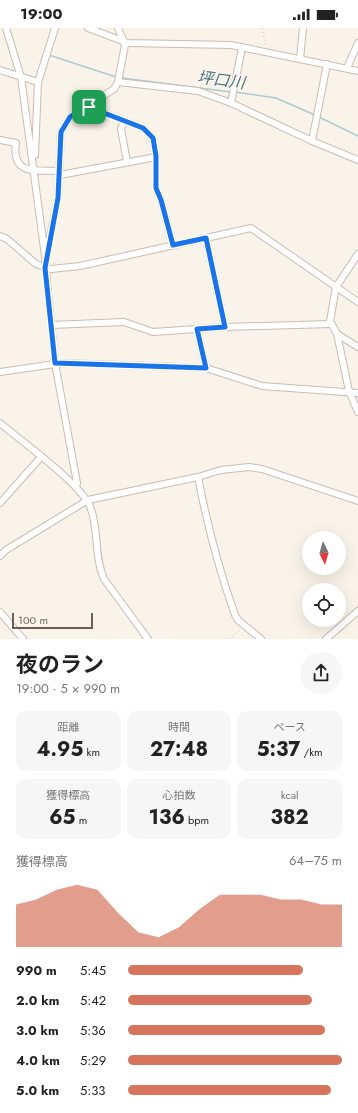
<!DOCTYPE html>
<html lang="ja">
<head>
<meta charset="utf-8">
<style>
  :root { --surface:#fff; --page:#f6f6f6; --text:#222; --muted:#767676; --accent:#d6755c }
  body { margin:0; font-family:Jost,"Noto Sans JP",sans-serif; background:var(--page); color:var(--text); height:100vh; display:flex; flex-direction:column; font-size:15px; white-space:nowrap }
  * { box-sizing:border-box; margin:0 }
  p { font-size:13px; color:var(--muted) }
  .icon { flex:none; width:22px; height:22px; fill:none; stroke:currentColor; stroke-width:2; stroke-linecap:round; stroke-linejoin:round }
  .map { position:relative; height:611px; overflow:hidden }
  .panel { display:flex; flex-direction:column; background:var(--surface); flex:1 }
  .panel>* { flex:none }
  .needle { width:26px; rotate:175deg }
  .controls { position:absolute; left:302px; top:503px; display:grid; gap:8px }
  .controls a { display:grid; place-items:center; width:44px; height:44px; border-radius:50%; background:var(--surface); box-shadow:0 4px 16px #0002; font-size:20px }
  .scale { position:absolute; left:12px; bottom:10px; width:81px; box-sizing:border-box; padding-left:4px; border:2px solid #725b4f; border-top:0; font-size:11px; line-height:14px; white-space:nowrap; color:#725b4f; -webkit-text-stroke:3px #fdf7ef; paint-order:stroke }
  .pin { position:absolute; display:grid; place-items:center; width:34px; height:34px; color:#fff; margin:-17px; border-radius:8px; box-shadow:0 2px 6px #0006 }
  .round { display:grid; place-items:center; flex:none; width:42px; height:42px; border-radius:21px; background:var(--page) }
  .head { display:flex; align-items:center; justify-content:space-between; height:68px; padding:0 16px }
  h1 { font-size:22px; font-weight:700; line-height:30px }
  .figures { display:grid; grid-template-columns:repeat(3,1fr); gap:6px; height:68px; padding:4px 16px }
  .figures div { display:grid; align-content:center; border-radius:10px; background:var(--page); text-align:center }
  .figures b { font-size:20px; font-weight:700 }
  .figures small { font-size:11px; font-weight:400 }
  .figures p { font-size:11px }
  .chart { height:112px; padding:8px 16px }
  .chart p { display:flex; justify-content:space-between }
  .chart svg { width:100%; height:72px; margin-top:4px; fill:var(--accent); opacity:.7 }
  ul { padding:0 16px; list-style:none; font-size:13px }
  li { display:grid; grid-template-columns:64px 48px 1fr; align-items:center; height:30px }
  li i { height:10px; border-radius:5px; background:var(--accent) }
  .status { display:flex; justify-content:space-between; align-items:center; height:28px; padding:0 20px; background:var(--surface); direction:ltr }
  .status svg { height:11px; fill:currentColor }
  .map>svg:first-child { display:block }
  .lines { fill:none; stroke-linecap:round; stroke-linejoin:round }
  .stream { stroke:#a7cdd3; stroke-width:1.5 }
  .minor-casing { stroke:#cbbbb0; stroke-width:8 }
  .path { stroke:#d2b7a7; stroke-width:1; stroke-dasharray:1 3; stroke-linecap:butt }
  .minor { stroke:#fff; stroke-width:6 }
  .route-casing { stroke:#fff; stroke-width:8 }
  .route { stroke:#1a73e8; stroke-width:5 }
  .labels { text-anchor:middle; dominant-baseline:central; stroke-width:3; stroke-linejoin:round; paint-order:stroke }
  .water-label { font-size:16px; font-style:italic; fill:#48757c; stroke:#fdf7ef }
</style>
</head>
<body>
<div class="status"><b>19:00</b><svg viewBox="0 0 49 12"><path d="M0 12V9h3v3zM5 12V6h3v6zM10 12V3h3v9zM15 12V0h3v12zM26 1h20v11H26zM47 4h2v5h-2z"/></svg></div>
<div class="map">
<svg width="358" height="611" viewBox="0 0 358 611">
  <rect width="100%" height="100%" fill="#faf3e9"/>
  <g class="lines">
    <g class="stream">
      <polyline points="49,27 116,49"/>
      <polyline points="122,50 231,64"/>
      <polyline points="235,64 276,70 315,87"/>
      <polyline points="319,89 358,108"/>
    </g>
    <g class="minor-casing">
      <g id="minor">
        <polyline points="6,0 21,49 45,228"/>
        <polyline points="88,0 128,15 231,17 358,43"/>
        <polyline points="300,31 303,0"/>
        <polyline points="347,40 358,15"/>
        <polyline points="0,42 38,54"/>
        <polyline points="118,54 198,63 231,75 312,113 358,132"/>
        <polyline points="231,75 242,20"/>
        <polyline points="87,78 143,100 153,110 156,129 156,160 161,172 173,217"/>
        <polyline points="124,93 121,101 127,134"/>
        <path d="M0 112 16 115C11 148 36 142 60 143"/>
        <polyline points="312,113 327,36"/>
        <polyline points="35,127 38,54 55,0"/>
        <polyline points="60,147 156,129"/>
        <polyline points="0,208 7,211 36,236 51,241 80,238 251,200 358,274"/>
        <polyline points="206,210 225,299"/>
        <polyline points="358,226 336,259 330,293 337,306 349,363 358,384"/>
        <polyline points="51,297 124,294 153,304 225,299 331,296"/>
        <polyline points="197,301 206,340"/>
        <polyline points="337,306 358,319"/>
        <polyline points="0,344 62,335 206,340 262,358 358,365"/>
        <path d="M0 395C21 413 84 458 91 481 99 504 94 528 104 551L148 611"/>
        <path d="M198 449C207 496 219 542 235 587L238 592 261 611"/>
        <polyline points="76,459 77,455 55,335 45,234 58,170 61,104 70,89 114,61 118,54 125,17 118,0"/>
        <polyline points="0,475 41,429"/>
        <polyline points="0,528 6,522 88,472 198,449 221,442 249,439 262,441 358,473"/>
        <polyline points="0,584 23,611"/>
        <polyline points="326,611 358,583"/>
      </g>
    </g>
    <g class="path">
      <polyline points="262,0 266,18"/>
      <polyline points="229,611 240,602"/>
    </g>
    <use href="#minor" class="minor"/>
  </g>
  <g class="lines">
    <g class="route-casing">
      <polygon id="route" points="86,78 143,100 153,110 156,128 156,160 161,172 173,217 206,210 225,299 197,301 206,340 55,335 45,240 58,170 61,104 70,89"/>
    </g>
    <use href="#route" class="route"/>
  </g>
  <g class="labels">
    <g class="water-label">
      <text transform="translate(221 52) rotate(7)">坪口川</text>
    </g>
  </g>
</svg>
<div class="controls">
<a><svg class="needle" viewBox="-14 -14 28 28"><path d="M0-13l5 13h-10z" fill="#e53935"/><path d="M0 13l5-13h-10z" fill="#767676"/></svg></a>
<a><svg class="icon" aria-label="locate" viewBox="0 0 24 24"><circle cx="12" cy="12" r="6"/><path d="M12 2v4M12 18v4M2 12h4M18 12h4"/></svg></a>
</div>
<div class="scale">100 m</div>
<div class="pin" style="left:89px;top:79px;background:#1e9e55"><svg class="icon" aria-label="arrive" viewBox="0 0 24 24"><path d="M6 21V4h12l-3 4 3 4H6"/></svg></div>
</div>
<section class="panel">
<div class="head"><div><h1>夜のラン</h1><p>19:00 · 5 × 990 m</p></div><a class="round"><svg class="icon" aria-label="share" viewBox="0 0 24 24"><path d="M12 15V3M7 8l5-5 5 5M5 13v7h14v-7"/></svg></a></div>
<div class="figures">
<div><p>距離</p><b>4.95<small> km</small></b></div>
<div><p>時間</p><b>27:48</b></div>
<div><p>ペース</p><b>5:37<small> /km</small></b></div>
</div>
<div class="figures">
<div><p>獲得標高</p><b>65<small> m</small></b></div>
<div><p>心拍数</p><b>136<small> bpm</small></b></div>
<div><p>kcal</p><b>382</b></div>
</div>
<div class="chart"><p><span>獲得標高</span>64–75 m</p>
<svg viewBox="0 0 160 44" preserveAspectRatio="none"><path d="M0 44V18L10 15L20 9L30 6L40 9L50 23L60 35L70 38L80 32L90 21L100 12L110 12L120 12L130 15L140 15L150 18L160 18V44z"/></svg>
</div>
<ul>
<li><b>990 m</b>5:45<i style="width:82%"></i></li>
<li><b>2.0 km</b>5:42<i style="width:86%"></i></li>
<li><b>3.0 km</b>5:36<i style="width:92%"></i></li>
<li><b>4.0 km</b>5:29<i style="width:100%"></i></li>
<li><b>5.0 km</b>5:33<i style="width:95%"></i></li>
</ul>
</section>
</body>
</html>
